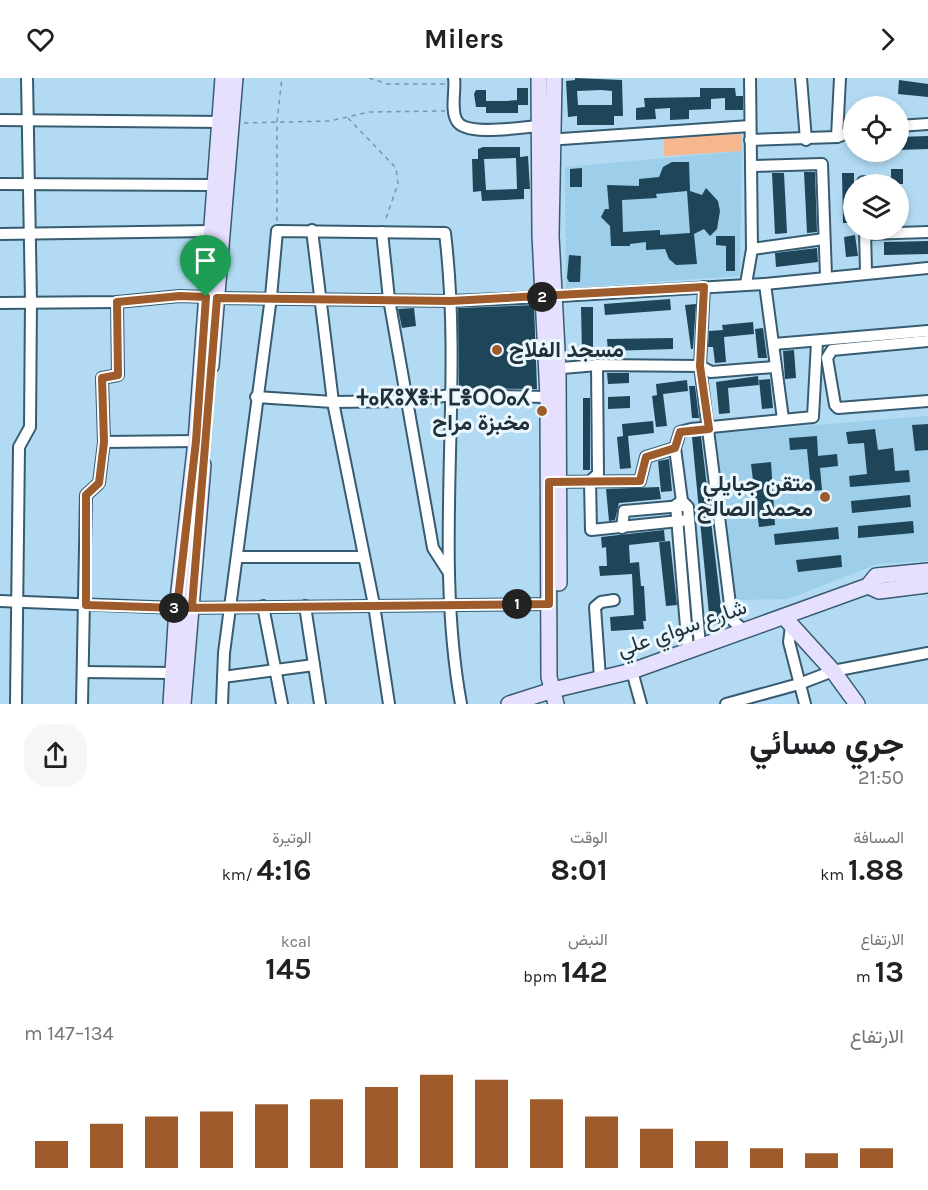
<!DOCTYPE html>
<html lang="ar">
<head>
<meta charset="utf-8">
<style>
  :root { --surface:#fff; --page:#f6f6f6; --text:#202124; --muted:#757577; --accent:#9e5b2b }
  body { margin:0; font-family:Karla,Vazirmatn,"Noto Sans Tifinagh",sans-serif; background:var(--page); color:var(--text); direction:rtl; height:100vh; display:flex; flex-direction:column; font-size:22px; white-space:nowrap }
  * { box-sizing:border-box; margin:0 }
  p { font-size:20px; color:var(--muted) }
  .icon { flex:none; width:33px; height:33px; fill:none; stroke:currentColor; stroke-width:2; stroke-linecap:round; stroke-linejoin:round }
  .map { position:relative; height:626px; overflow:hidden; direction:ltr }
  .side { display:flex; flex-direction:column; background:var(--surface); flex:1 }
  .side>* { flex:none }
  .tools { position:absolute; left:843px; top:18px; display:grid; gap:12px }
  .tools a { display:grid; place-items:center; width:66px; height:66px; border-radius:50%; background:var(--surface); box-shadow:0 3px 9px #0003; font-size:30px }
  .pin { position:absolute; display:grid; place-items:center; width:51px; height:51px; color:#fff; margin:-62px -26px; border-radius:50% 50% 50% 0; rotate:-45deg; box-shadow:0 0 6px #0007 }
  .pin .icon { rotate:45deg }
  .km { position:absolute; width:30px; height:30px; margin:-15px; border-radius:50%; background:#222; color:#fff; font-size:16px; line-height:30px; text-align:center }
  .round { display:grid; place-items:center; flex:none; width:63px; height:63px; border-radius:24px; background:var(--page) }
  .head { display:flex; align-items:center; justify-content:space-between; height:102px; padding:0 24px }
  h1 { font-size:33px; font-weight:700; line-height:45px }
  .figures { display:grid; grid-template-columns:repeat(3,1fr); gap:9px; height:102px; padding:6px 24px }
  .figures div { display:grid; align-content:center }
  .figures b { font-size:30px; font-weight:700 }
  .figures small { font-size:16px; font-weight:400 }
  .figures p { font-size:16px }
  .chart { height:168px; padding:12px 24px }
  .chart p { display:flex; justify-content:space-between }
  .chart svg { width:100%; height:108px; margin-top:6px; stroke:var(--accent); stroke-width:6 }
  header { display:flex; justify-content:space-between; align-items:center; height:78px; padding:0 24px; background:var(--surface); font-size:27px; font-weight:700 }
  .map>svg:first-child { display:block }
  .built { fill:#9dcfea }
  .green { fill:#f6b78f }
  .building { fill:#1f4559; fill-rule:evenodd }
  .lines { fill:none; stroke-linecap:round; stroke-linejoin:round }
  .street-casing { stroke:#375c71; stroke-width:14 }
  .secondary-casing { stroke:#375c71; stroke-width:18 }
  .path { stroke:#7796a8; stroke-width:1.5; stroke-dasharray:4.5 4.5; stroke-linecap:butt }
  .street { stroke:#fff; stroke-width:10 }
  .secondary { stroke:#e6dffd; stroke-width:15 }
  .route-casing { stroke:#fff; stroke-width:12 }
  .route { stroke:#9e5b2b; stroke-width:8 }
  .poi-dot { fill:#9e5b2b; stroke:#ebf7ff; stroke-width:2 }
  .labels { text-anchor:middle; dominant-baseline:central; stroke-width:6; stroke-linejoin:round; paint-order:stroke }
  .poi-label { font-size:22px; font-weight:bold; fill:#1f3039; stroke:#ebf7ff; text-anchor:end }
  .street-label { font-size:22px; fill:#1f3039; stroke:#ebf7ff }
</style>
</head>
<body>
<header><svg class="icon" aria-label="forward" viewBox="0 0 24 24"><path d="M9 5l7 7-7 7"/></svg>Milers<svg class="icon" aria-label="heart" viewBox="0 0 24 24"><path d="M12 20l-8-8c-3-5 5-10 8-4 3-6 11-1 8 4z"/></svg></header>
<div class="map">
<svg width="928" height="626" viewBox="0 0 928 626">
  <rect width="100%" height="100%" fill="#b2dbf3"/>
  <g class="built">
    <polygon points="742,73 740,198 566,210 565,89"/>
    <polygon points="928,338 928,483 878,486 788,521 733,522 716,355"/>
  </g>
  <polygon class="green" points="741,56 742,73 664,78 664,59"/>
  <g class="building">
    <path d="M575 0 622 2 623 38H614V47H577V38L568 39 566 3 575 2ZM601 12 612 13V27H578L577 13Z"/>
    <polygon points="899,2 928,6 928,19 898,16"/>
    <polygon points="517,10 528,10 528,27 518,27 518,35 486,35 486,29 476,29 474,16 476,12 486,12 486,23 506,23 517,22"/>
    <polygon points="700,10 735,10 736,18 743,18 743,32 725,32 725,20 711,21 711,31 689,32 689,41 670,42 670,30 655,31 656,41 636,42 636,30 645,29 644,20 700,19"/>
    <polygon points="928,58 928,71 898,72 898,59"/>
    <path d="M483 69H520V79L528 78 530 111H524V121L482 123 481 113 473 114 472 81H478V71ZM516 80 517 111 486 112 484 81Z"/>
    <path d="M672 84H689L690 113 702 117 706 110 718 123 720 133 717 151 710 158 704 151 694 156 697 186 676 187 669 181 665 171 646 172V164L630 166V168H611L610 148 601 139 605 131H609L607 107 639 108V101L659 99 663 89ZM687 113 690 155 660 157V152L623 154 622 122 657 120 656 116Z"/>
    <polygon points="582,90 582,109 570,109 570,91"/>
    <rect x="891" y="91" width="12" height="15"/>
    <polygon points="804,94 815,94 817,154 807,155"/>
    <polygon points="772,95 784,95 787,155 775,156"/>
    <polygon points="842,95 854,95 854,145 843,145"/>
    <polygon points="855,157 858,178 846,179 844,159"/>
    <polygon points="716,158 735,158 735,193 726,193 726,168 716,167"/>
    <polygon points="928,163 928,176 884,177 884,164"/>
    <polygon points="817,170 818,184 776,189 775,175"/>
    <polygon points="569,177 581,178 580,204 569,204 567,200"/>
    <polygon points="670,221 671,232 605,237 604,226"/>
    <polygon points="696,226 693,271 691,271 685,227"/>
    <polygon points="534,227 537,311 459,310 458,230"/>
    <polygon points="581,229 593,229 593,274 582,274"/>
    <polygon points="414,230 416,248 402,250 398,231"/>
    <polygon points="753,244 754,256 724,259 726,284 715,285 713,269 708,269 709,253 723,252 722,247"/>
    <polygon points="763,250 767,280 758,280 755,251"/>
    <polygon points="673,260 673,271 608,273 607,261"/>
    <polygon points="794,272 796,300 785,301 783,273"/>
    <polygon points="607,295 629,295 629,305 608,306"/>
    <polygon points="758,298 759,307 728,310 730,335 719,336 716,304"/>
    <polygon points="770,301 773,330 762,331 759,302"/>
    <polygon points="687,302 688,313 663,316 667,348 656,349 652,318 657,317 656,306"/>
    <polygon points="689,308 695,308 699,340 692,340"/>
    <polygon points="630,318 630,330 608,331 608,319"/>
    <rect x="583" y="320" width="7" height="72"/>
    <polygon points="653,343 654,355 628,358 631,390 620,391 617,359 623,358 622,346"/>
    <polygon points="928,346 928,372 915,373 912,347"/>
    <polygon points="875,351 878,372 893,370 895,393 909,392 910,404 850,409 849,398 867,396 864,365 848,366 846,354"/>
    <polygon points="701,358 723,545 710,547 692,359"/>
    <polygon points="817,358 818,378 837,376 838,388 820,390 822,412 794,415 793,403 810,402 807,371 790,372 789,360"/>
    <polygon points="669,381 672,413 661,414 658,383"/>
    <polygon points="771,384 775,447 759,449 751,386"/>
    <polygon points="659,409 661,421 619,425 615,442 609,443 606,411"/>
    <polygon points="910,417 911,429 852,435 851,423"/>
    <polygon points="913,443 914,455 858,460 858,448"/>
    <polygon points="838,449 839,461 775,467 774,456"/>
    <polygon points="664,452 665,463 629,467 630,485 639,484 641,508 644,508 646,543 643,543 644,551 611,553 610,539 634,537 632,496 600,498 599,488 607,488 606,469 602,470 601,459"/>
    <polygon points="670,463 677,527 666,528 659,464"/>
    <polygon points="841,477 842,489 798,494 796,482"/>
  </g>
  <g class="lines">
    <g class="street-casing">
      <g id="street">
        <path d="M454 0C456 12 450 32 457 43 466 59 522 49 540 48"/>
        <polyline points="801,0 806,62"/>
        <polyline points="840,0 837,59 854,53"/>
        <polyline points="0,42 224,44"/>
        <polyline points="898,48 928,46"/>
        <polyline points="547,62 750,48"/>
        <polyline points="750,62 837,59"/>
        <polyline points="752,88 822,86 826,198"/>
        <polyline points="863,104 863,106"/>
        <polyline points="0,106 213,107"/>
        <polyline points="312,152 333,324 374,527 389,626"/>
        <polyline points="865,152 866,194"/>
        <polyline points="382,154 389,221 433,470 449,495"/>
        <polyline points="0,156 211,153"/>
        <polyline points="866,156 928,154"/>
        <polyline points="752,171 824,161"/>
        <polyline points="746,206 752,171 750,0"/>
        <polyline points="765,206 783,341"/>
        <polyline points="704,209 700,288 732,542 745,553"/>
        <polyline points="217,220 451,223 543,219 765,206 928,190"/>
        <polyline points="117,224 118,297 102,300 104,364 196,363"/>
        <polyline points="0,225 117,224 180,218 206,219"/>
        <polyline points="928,263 832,272 827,280 835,327 838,330 928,323"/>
        <polyline points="774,266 928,253"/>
        <polyline points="597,287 598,396 590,403 591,452 689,442"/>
        <polyline points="551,291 597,287 700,288 711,294 774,289"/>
        <polyline points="256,319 333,324 407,323 451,317 548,319"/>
        <polyline points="552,404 640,403 646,379 675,370"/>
        <polyline points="682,423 676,427 688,573"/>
        <polyline points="622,450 624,433 682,428"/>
        <polyline points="238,479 364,479"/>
        <polyline points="0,523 177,530 549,526"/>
        <polyline points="263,528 282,626"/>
        <polyline points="305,528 320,626"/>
        <polyline points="791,548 789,564 805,626"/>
        <polyline points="700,568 688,429 682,423 675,370 680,354 691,351 813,339 817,264"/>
        <polyline points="632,593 641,626"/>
        <polyline points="83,594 173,595"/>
        <polyline points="223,599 314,587"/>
        <polyline points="600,600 595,529 601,524 614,522"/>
        <polyline points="16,626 19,369 30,349 31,223 27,0"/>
        <polyline points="82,626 86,417 99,405 104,364"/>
        <path d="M222 626 224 575 271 219 277 153 445 155C464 311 433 471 461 626"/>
        <polyline points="726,626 799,606 833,593 928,575"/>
      </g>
    </g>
    <g class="secondary-casing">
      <g id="secondary">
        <polyline points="539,0 540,157 548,319 549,599 556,626"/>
        <polyline points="554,0 551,158 558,291 559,505"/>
        <polyline points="211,288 235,0"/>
        <polyline points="868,508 879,513 928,507"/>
        <polyline points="784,539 833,593 857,626"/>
        <polyline points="171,626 177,530 196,363 223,0"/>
        <polyline points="183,626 203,387"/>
        <polyline points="509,626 553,612 632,593 868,508 876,498 928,493"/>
      </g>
    </g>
    <g class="path">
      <polyline points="369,0 388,6 445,6"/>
      <polyline points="348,40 396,90 398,106 385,143"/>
      <polyline points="244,45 329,43 369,34 445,33"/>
      <polyline points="277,143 277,43 282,0"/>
    </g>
    <use href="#street" class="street"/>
    <use href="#secondary" class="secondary"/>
  </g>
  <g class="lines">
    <g class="route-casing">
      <polyline id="route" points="206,219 196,363 177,530 549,526 549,404 640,403 646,379 675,370 680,354 709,351 700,288 704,209 451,223 217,220 192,528 177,530 86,527 86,417 99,405 104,364 102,300 118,297 117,224 180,218 206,219"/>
    </g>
    <use href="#route" class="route"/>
  </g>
  <g class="poi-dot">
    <circle cx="497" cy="272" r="6"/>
    <circle cx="542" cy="333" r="6"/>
    <circle cx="825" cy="419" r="6"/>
  </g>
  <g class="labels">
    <g class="poi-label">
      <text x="509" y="272" text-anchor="start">مسجد الفلاح</text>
      <text x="530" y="320">ⵜⴰⴽⵓⵅⴻⵜ ⵎⴻⵔⵔⴰⵃ<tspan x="530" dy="25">مخبزة مراح</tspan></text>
      <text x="813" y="406">متقن جبايلي<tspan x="813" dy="25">محمد الصالح</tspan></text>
    </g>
    <g class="street-label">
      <text transform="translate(682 550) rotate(-19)">شارع سواي علي</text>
    </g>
  </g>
</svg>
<div class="tools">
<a><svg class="icon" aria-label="locate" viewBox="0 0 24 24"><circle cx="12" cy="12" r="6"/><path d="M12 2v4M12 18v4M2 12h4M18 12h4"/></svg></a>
<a><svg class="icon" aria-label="layers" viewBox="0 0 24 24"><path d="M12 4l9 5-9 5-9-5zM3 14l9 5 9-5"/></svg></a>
</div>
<div class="pin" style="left:206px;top:219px;background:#1e9e55"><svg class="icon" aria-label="arrive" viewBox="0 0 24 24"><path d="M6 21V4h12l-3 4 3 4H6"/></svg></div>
<b class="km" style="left:517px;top:526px">1</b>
<b class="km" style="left:542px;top:219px">2</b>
<b class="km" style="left:174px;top:530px">3</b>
</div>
<section class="side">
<div class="head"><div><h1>جري مسائي</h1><p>21:50</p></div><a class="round"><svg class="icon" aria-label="share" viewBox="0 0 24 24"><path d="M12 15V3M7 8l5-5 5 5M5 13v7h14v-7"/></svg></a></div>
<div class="figures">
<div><p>المسافة</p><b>1.88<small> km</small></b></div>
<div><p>الوقت</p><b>8:01</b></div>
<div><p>الوتيرة</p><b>4:16<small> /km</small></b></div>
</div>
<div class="figures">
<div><p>الارتفاع</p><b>13<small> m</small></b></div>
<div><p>النبض</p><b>142<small> bpm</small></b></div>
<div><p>kcal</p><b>145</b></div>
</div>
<div class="chart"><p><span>الارتفاع</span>134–147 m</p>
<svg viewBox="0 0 160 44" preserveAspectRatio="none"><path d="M5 44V33M15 44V26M25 44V23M35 44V21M45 44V18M55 44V16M65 44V11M75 44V6M85 44V8M95 44V16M105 44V23M115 44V28M125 44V33M135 44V36M145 44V38M155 44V36"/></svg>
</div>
</section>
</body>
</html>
